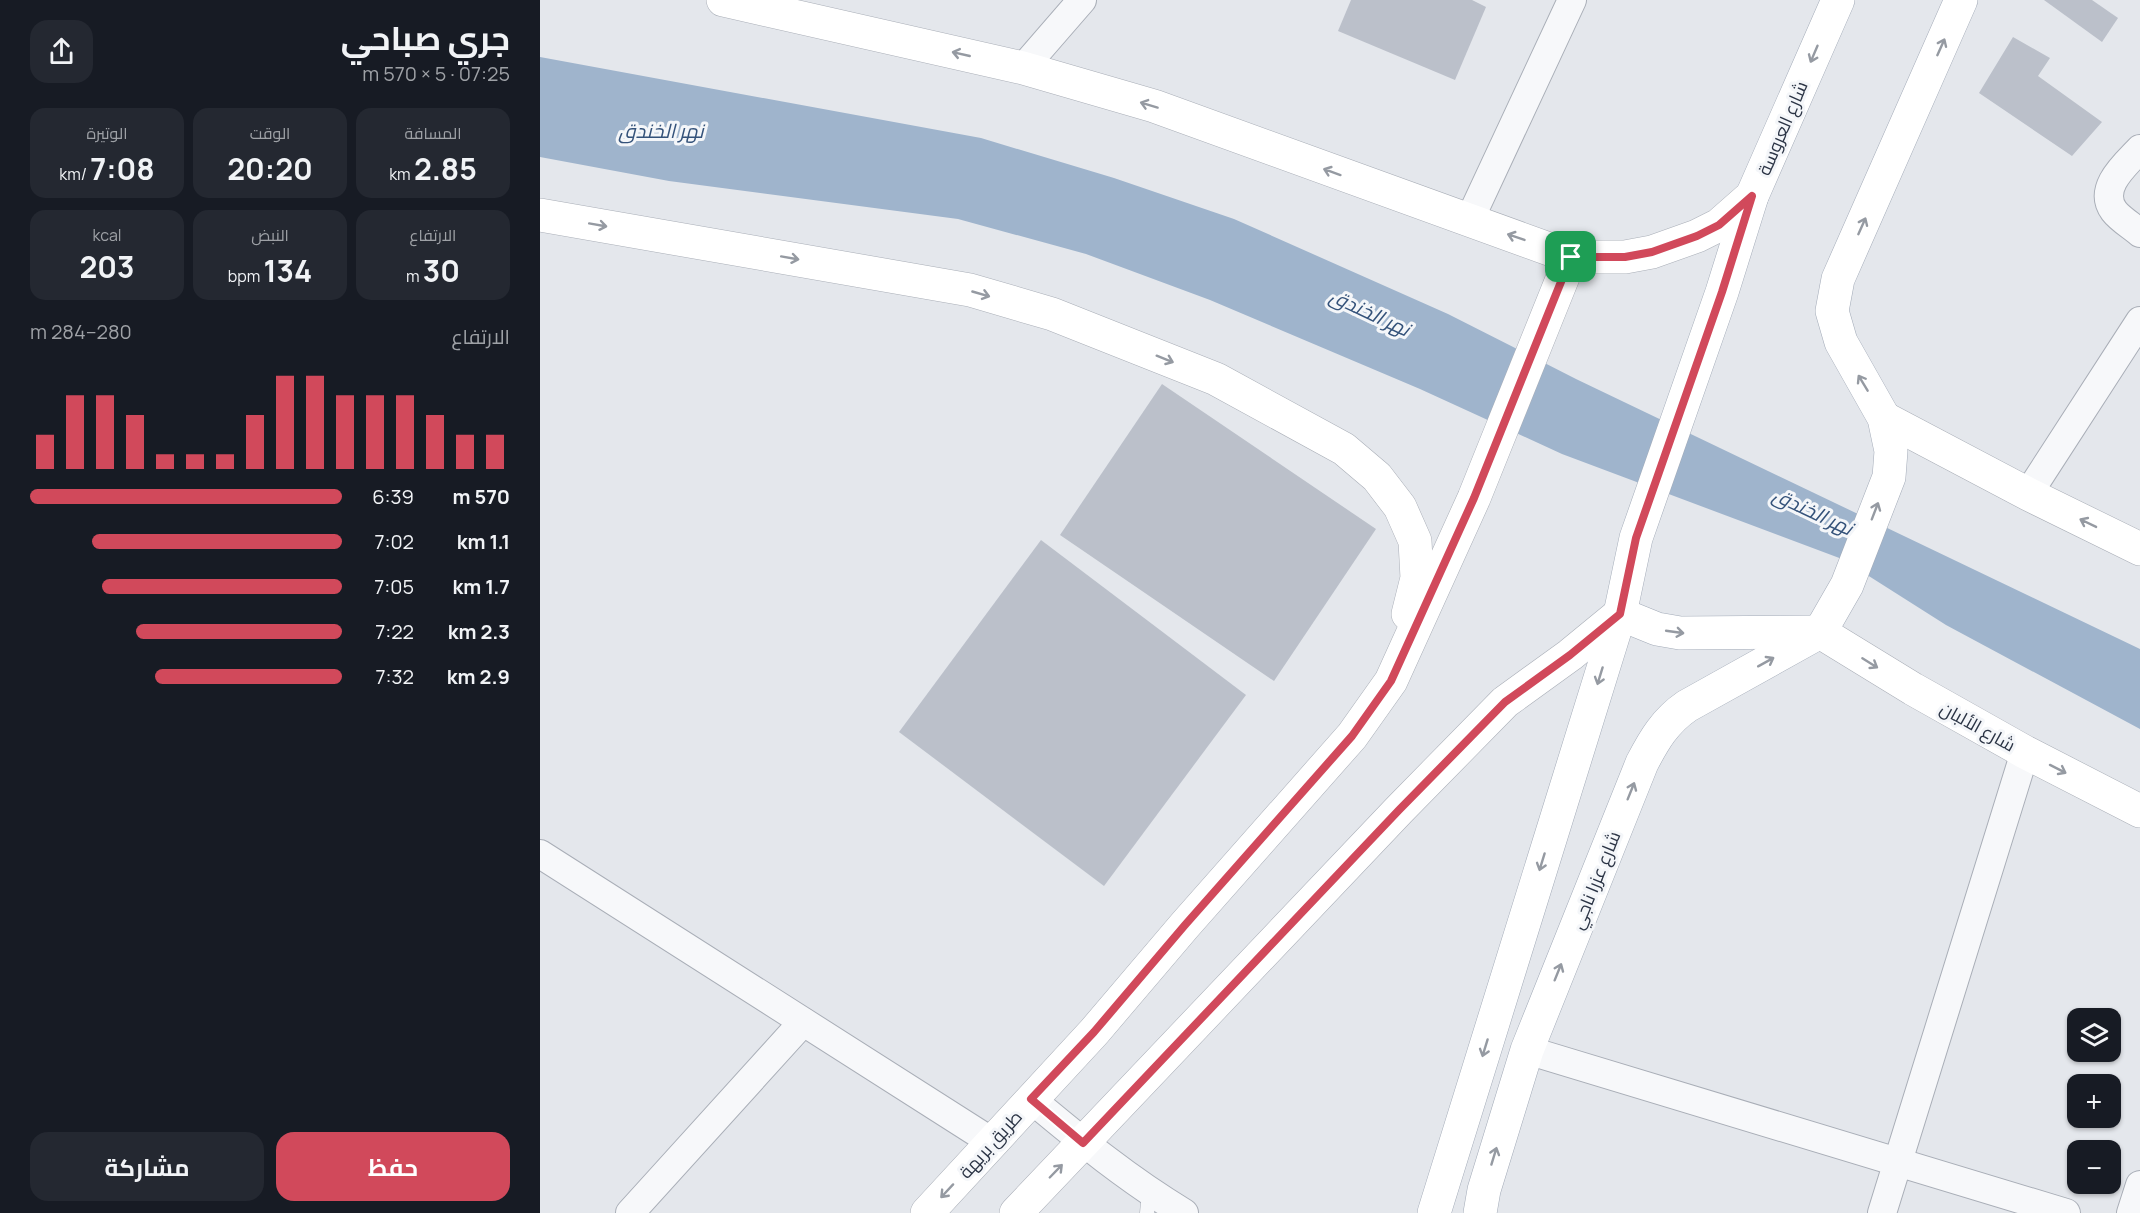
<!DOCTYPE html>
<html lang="ar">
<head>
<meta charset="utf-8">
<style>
  :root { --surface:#171b24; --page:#242831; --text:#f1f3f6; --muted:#9ea1a6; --accent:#d1495b }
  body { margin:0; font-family:Manrope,Cairo,sans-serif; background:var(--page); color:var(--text); direction:rtl; height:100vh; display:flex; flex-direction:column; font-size:22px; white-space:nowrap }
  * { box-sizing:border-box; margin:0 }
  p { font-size:20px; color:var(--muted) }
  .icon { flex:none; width:33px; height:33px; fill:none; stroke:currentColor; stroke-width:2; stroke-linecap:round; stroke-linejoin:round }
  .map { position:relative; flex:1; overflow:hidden; direction:ltr }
  .panel { display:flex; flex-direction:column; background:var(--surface); width:540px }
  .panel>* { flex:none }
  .fabs { position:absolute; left:1527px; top:1008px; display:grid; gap:12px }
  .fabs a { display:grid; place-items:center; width:54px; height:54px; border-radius:12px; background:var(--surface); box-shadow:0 2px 4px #0004; font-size:30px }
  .pin { position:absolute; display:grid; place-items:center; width:51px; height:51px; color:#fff; margin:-26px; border-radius:12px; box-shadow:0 3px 9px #0006 }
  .round { display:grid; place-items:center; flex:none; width:63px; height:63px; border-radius:18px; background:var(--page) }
  .overview { display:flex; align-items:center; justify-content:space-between; height:102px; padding:0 30px }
  h1 { font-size:33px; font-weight:700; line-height:45px }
  .metrics { display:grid; grid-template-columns:repeat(3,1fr); gap:9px; height:102px; padding:6px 30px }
  .metrics div { display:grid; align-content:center; border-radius:15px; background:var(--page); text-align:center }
  .metrics b { font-size:30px; font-weight:700 }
  .metrics small { font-size:16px; font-weight:400 }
  .metrics p { font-size:16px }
  .chart { height:168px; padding:12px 30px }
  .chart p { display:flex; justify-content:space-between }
  .chart svg { width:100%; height:108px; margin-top:6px; stroke:var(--accent); stroke-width:6 }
  .button { display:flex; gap:12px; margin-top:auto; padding:12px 30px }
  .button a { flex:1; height:69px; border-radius:18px; background:var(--accent); color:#fff; font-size:24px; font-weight:700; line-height:69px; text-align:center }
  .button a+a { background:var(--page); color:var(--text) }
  ul { padding:0 30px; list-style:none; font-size:20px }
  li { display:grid; grid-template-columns:96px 72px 1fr; align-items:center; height:45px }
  li i { height:15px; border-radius:8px; background:var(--accent) }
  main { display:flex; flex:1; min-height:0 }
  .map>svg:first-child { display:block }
  .water { fill:#9fb4cc }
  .building { fill:#bbc0ca }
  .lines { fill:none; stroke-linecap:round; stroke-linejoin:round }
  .lane-casing { stroke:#a9aeb7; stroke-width:15 }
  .street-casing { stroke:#a9aeb7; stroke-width:30 }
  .secondary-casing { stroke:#a9aeb7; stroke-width:34 }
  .primary-casing { stroke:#a3abb8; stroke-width:34 }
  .lane { stroke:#f7f8fa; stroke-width:14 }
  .street { stroke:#f7f8fa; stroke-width:28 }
  .secondary { stroke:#fff; stroke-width:33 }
  .primary { stroke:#fff; stroke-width:33 }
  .oneway { stroke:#959aa2 }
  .route-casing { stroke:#fff; stroke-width:12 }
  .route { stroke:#d1495b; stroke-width:8 }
  .labels { text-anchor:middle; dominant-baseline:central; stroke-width:6; stroke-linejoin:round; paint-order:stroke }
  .street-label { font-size:18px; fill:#2b3445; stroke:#f4f6f9 }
  .water-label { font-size:20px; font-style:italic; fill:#34527a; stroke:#f4f6f9 }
</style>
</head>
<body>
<main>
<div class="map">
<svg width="1600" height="1213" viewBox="0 0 1600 1213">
  <rect width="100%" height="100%" fill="#e4e7ec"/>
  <polygon class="water" points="0,57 441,138 574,178 694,219 908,314 1036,379 1600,649 1600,729 1406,625 1302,559 1022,454 880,389 670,300 546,254 418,219 129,181 0,157"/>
  <g class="building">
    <polygon points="811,0 932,0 946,7 915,80 798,31"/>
    <polygon points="1504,0 1552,0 1578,18 1562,42"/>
    <polygon points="1473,37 1510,58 1498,76 1562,122 1532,156 1439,93"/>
    <polygon points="622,384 836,529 734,681 520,535"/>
    <polygon points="501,540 706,695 564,886 359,732"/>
  </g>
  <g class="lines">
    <g class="lane-casing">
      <polyline id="lane" points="607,1213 609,1192"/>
    </g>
    <g class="street-casing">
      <g id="street">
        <polyline points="483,68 542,0"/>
        <path d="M1600 149C1586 164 1557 188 1574 211 1580 219 1592 226 1600 233"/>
        <polyline points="929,221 1032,0"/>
        <polyline points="1488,494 1600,321"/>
        <polyline points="0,854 452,1142"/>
        <polyline points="987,1050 1526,1213"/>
        <path d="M491 1099C540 1140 589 1180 644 1213"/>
        <polyline points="90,1213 263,1022"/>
        <polyline points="1342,1213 1485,752"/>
        <polyline points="1591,1213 1600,1185"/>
      </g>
    </g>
    <g class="secondary-casing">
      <g id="secondary">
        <polyline points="183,0 483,68 614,106 1031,257"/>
        <polyline points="0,215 430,290 512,314 676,379 804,449 837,477 860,507 875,541 877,578 868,614"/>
        <polyline points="1344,418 1488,494 1600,549"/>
        <polyline points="1280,632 1373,689 1485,752 1600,811"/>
        <polyline points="387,1213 554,1032 645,925 812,736 851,681 934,498 1031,257 1085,257 1112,252 1157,236 1179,225 1212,196"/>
        <polyline points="476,1213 859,810 965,702 1030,655 1080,614"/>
      </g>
    </g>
    <g class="primary-casing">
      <g id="primary">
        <polyline points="1080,614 1117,629 1140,633 1279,632"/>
        <polyline points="1280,632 1307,585 1349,477 1351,451 1344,418 1301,342 1292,311 1298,279 1421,0"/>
        <polyline points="894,1213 1080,614 1096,538 1182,292 1212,196 1298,0"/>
        <path d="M940 1213 944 1190 987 1050 1102 763C1114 740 1125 721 1147 706L1280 632"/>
      </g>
    </g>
    <use href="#lane" class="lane"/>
    <use href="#street" class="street"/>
    <use href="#secondary" class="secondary"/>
    <use href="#primary" class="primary"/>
  </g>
  <defs><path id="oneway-shaft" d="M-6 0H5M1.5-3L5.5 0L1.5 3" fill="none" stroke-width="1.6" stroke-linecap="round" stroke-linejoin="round" transform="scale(1.5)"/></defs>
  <g class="oneway">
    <use href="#oneway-shaft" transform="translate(1401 47) rotate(-66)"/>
    <use href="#oneway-shaft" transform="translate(421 54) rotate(-167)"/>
    <use href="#oneway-shaft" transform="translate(1274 54) rotate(113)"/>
    <use href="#oneway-shaft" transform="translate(609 105) rotate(-163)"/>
    <use href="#oneway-shaft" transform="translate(792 172) rotate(-160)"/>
    <use href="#oneway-shaft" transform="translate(58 225) rotate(10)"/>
    <use href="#oneway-shaft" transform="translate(1322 226) rotate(-66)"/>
    <use href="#oneway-shaft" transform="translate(976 237) rotate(-161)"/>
    <use href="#oneway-shaft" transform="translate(250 258) rotate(10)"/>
    <use href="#oneway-shaft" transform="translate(441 294) rotate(16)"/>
    <use href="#oneway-shaft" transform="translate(625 359) rotate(22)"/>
    <use href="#oneway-shaft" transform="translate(1323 383) rotate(-121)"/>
    <use href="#oneway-shaft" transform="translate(1335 511) rotate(-69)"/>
    <use href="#oneway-shaft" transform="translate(1548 523) rotate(-154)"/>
    <use href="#oneway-shaft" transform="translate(1135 632) rotate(8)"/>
    <use href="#oneway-shaft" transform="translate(1226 662) rotate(-29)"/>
    <use href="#oneway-shaft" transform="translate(1330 663) rotate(32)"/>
    <use href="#oneway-shaft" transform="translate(1060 676) rotate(107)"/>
    <use href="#oneway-shaft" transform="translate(1518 769) rotate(27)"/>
    <use href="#oneway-shaft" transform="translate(1091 791) rotate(-68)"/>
    <use href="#oneway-shaft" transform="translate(1002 862) rotate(107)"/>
    <use href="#oneway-shaft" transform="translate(1018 972) rotate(-68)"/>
    <use href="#oneway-shaft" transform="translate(945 1048) rotate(107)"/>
    <use href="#oneway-shaft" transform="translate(954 1156) rotate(-73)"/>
    <use href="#oneway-shaft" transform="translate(516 1171) rotate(-46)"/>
    <use href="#oneway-shaft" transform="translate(407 1191) rotate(133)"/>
  </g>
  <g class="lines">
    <g class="route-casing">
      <polygon id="route" points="1212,196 1182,292 1096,538 1080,614 1030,655 965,702 859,810 543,1143 491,1099 554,1032 645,925 812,736 851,681 934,498 1031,257 1085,257 1112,252 1157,236 1179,225"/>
    </g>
    <use href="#route" class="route"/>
  </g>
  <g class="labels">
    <g class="street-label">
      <text transform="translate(1242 128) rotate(-67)">شارع العروسة</text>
      <text transform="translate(1438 726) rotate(29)">شارع الألبان</text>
      <text transform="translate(1055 880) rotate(-68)">شارع عزرا ناجي</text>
      <text transform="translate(450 1144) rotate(-48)">طريق بريهة</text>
    </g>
    <g class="water-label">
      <text x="121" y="130">نهر الخندق</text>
      <text transform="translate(830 312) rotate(25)">نهر الخندق</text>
      <text transform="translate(1273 511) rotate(25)">نهر الخندق</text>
    </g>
  </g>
</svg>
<div class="fabs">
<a><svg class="icon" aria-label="layers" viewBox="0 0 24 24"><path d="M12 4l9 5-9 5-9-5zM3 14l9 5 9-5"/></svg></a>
<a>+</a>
<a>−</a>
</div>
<div class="pin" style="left:1031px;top:257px;background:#1e9e55"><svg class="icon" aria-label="arrive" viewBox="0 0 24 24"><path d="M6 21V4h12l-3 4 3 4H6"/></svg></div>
</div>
<section class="panel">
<div class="overview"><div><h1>جري صباحي</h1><p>07:25 · 5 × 570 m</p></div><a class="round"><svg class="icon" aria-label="share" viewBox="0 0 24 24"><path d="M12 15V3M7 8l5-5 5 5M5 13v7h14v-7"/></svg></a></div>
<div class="metrics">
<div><p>المسافة</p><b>2.85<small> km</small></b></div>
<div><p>الوقت</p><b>20:20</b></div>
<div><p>الوتيرة</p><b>7:08<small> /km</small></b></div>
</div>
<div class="metrics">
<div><p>الارتفاع</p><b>30<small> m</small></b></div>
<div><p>النبض</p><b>134<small> bpm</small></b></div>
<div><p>kcal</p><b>203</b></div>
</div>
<div class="chart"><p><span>الارتفاع</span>280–284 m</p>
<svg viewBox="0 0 160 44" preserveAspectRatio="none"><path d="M5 44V30M15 44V14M25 44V14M35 44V22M45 44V38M55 44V38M65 44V38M75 44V22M85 44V6M95 44V6M105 44V14M115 44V14M125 44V14M135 44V22M145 44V30M155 44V30"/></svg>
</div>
<ul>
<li><b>570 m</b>6:39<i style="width:100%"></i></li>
<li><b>1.1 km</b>7:02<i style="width:80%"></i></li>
<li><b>1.7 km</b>7:05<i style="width:77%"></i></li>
<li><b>2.3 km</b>7:22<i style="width:66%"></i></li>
<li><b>2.9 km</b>7:32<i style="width:60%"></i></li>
</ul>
<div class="button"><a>حفظ</a><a>مشاركة</a></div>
</section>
</main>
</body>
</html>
